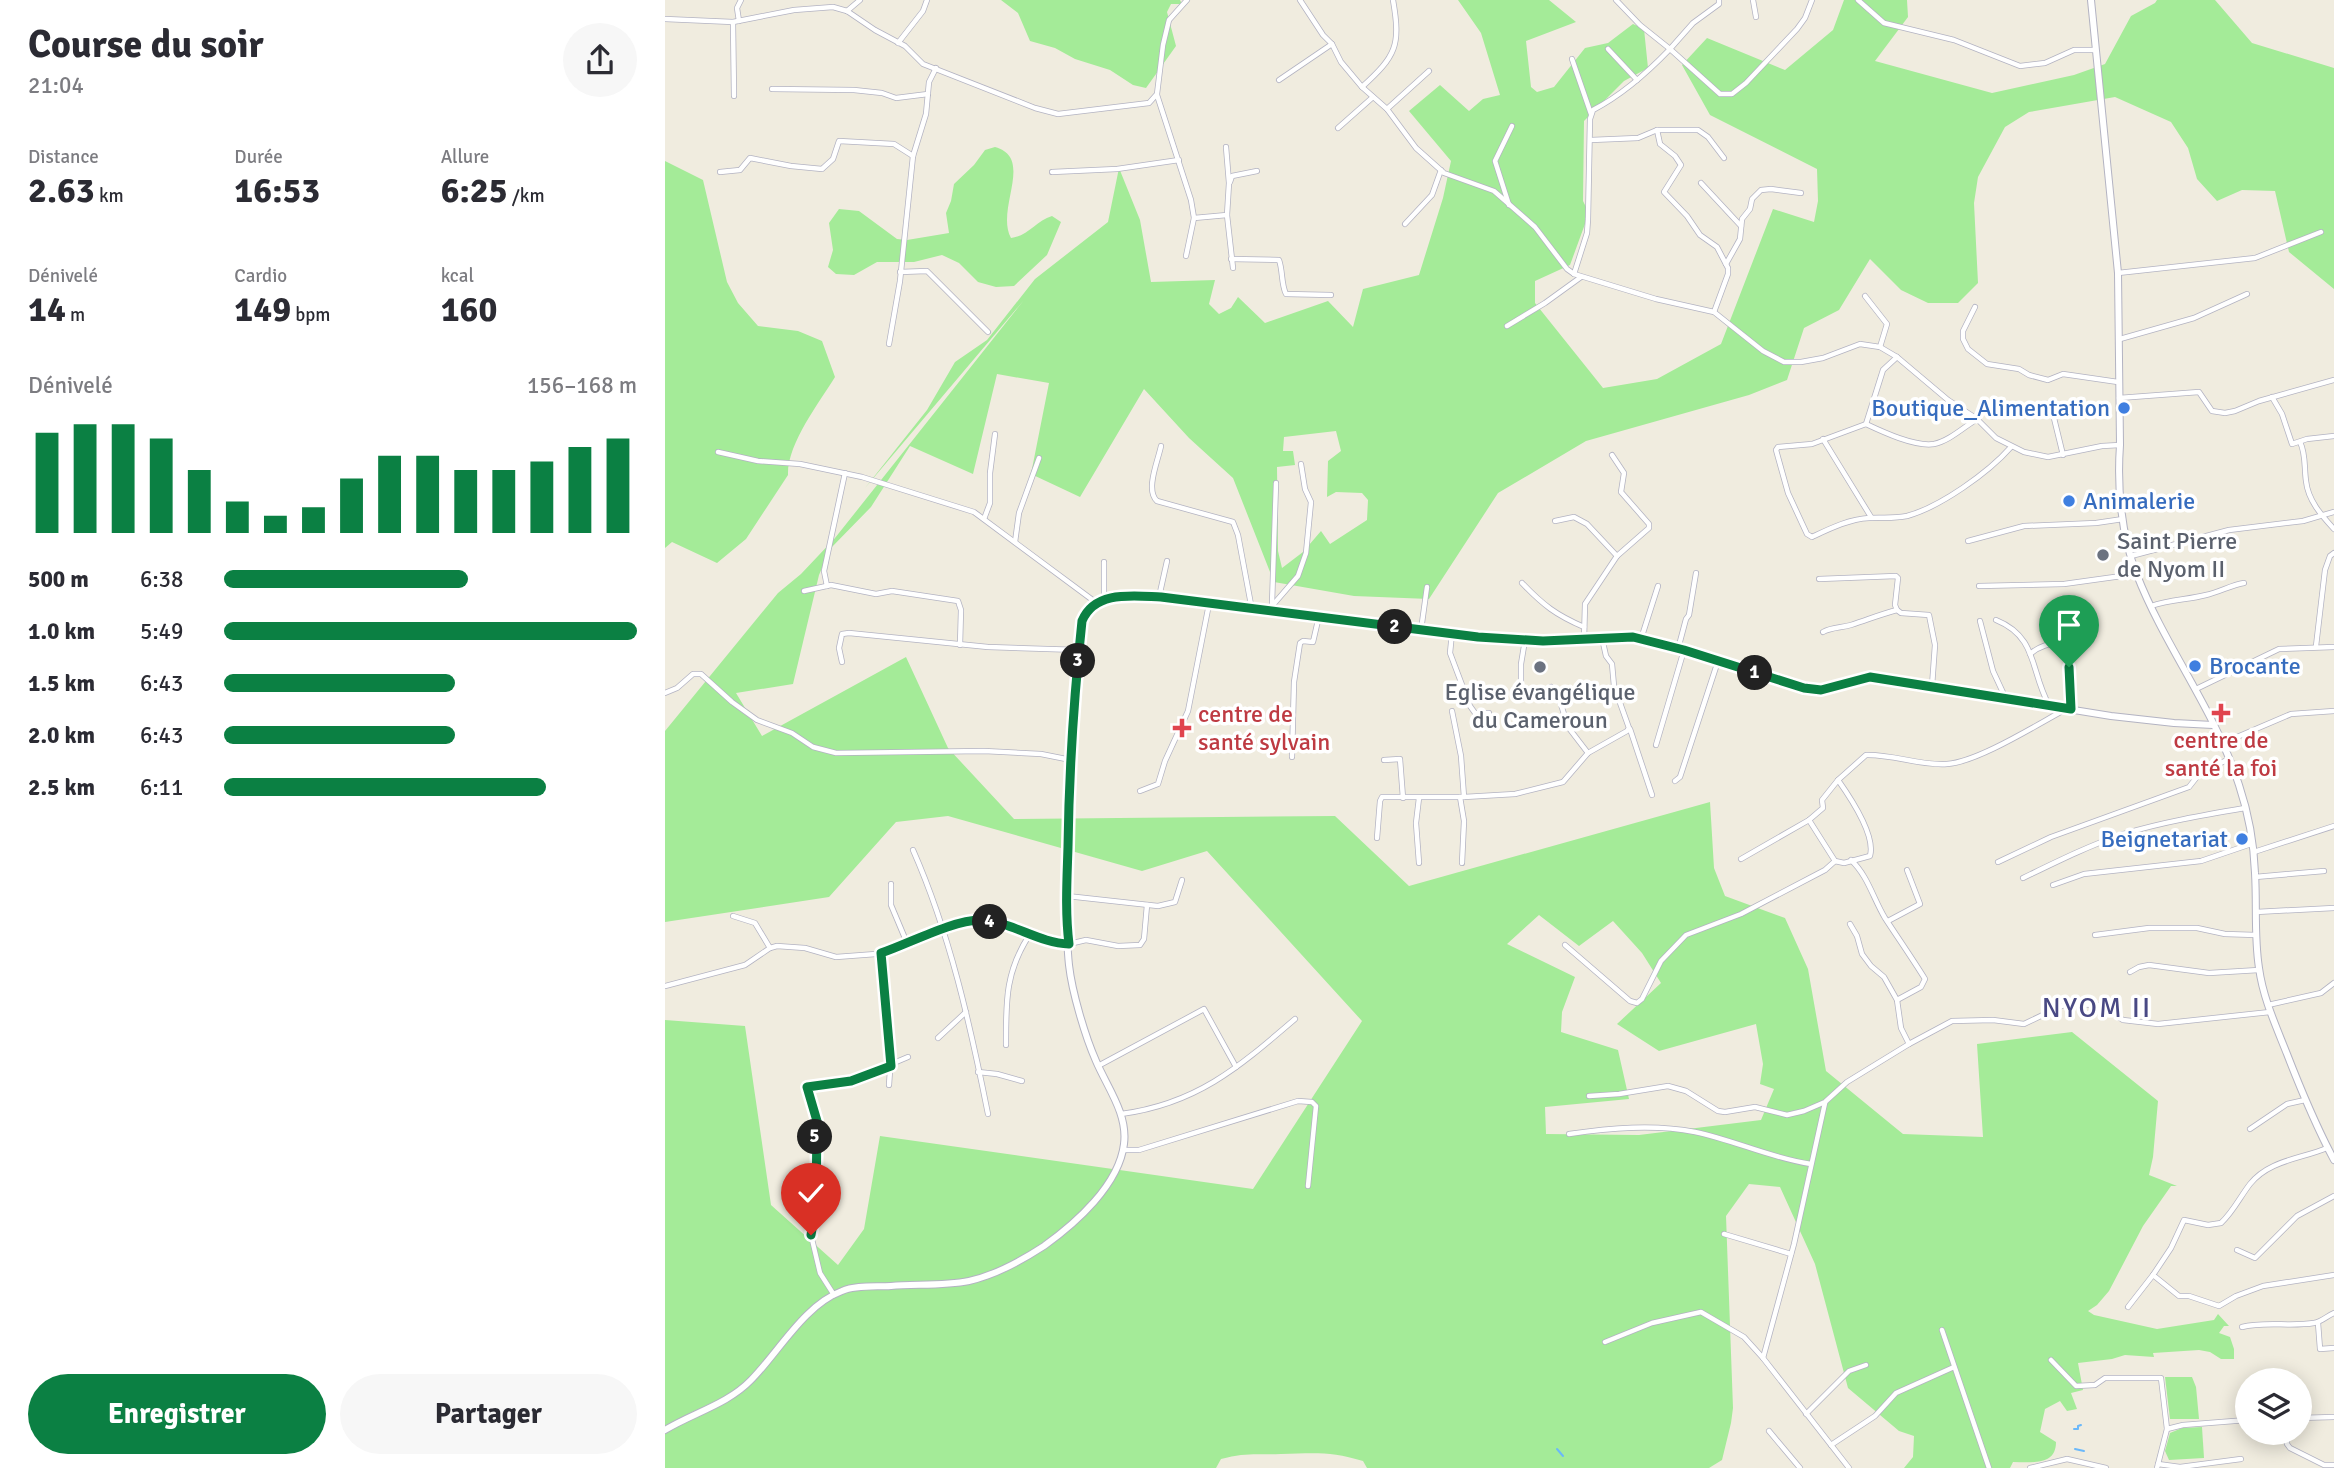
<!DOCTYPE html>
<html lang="fr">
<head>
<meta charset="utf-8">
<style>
  :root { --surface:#fff; --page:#f7f7f7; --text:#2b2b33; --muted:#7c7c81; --accent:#0b8043 }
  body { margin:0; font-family:Signika,sans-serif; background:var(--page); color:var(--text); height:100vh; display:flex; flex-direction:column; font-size:26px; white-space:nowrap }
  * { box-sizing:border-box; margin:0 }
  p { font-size:23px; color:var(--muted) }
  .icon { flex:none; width:38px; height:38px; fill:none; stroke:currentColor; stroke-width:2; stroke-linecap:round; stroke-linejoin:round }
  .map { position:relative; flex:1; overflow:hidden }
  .details { display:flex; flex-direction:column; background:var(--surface); width:665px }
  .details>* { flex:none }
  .fabs { position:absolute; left:1570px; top:1368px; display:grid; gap:14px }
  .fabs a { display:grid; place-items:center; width:77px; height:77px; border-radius:50%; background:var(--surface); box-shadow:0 4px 18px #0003; font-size:35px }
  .pin { position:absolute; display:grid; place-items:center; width:60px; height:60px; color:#fff; margin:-72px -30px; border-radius:50% 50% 50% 0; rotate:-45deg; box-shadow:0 0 7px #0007 }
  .pin .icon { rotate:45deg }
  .km { position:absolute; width:35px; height:35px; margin:-18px; border-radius:50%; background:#222; color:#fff; font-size:19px; line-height:35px; text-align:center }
  .round { display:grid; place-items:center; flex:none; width:74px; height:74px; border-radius:37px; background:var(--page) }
  .head { display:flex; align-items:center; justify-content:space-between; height:119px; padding:0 28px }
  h1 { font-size:38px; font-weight:800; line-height:52px }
  .metrics { display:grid; grid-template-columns:repeat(3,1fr); gap:10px; height:119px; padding:7px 28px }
  .metrics div { display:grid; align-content:center }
  .metrics b { font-size:35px; font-weight:800 }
  .metrics small { font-size:19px; font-weight:400 }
  .metrics p { font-size:19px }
  .chart { height:196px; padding:14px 28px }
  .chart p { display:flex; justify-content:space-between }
  .chart svg { width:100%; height:126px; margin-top:7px; stroke:var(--accent); stroke-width:6 }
  .button { display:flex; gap:14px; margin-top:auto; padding:14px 28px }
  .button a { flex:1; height:80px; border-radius:42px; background:var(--accent); color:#fff; font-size:28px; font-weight:800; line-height:80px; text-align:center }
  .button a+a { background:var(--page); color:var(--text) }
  ul { padding:0 28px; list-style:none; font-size:23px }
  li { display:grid; grid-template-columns:112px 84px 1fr; align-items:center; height:52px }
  li i { height:18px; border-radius:9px; background:var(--accent) }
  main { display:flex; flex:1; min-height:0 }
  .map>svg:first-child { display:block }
  .green { fill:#a4eb98; fill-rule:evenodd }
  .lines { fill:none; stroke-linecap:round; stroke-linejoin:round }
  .stream { stroke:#6ab8fa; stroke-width:2 }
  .street-casing { stroke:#b3b3c2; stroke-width:6 }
  .secondary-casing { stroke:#b3b3c2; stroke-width:8 }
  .street { stroke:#fff; stroke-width:4.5 }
  .secondary { stroke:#fff; stroke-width:6 }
  .route-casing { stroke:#fff; stroke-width:14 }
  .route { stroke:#0b8043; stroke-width:9 }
  .shop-dot { fill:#3f7fe0; stroke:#fff; stroke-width:2.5 }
  .worship-dot { fill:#6b7280; stroke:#fff; stroke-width:2.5 }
  .health-dot { fill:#e0444e; stroke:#fff; stroke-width:2.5 }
  .labels { text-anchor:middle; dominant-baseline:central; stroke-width:7; stroke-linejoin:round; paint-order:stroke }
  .shop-label { font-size:24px; fill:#366cbe; stroke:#fff; text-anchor:end }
  .worship-label { font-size:24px; fill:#5b616d; stroke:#fff; text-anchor:start }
  .health-label { font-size:24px; fill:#be3a42; stroke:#fff; text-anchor:start }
  .quarter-label { font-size:28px; letter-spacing:2px; fill:#494984; stroke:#fff }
</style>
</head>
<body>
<main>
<section class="details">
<div class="head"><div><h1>Course du soir</h1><p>21:04</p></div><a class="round"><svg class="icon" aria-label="share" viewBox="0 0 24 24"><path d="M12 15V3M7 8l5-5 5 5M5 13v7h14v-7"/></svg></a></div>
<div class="metrics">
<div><p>Distance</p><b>2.63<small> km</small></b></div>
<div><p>Durée</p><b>16:53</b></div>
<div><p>Allure</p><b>6:25<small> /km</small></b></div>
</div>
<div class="metrics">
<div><p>Dénivelé</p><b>14<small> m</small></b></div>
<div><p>Cardio</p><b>149<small> bpm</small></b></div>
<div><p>kcal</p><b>160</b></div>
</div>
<div class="chart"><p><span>Dénivelé</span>156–168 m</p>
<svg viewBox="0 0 160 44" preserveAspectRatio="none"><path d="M5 44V9M15 44V6M25 44V6M35 44V11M45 44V22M55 44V33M65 44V38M75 44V35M85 44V25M95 44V17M105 44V17M115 44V22M125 44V22M135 44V19M145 44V14M155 44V11"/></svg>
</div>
<ul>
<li><b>500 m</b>6:38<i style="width:59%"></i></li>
<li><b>1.0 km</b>5:49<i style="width:100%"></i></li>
<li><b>1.5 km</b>6:43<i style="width:56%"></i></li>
<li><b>2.0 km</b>6:43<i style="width:56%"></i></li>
<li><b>2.5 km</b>6:11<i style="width:78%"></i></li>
</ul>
<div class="button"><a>Enregistrer</a><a>Partager</a></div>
</section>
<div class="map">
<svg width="1669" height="1468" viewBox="0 0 1669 1468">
  <rect width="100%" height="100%" fill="#f0ecdf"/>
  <g class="green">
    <polygon points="336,0 515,0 517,4 506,4 502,12 511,46 481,88 468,85 445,70 410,59 390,48 365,41 353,13"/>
    <path d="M793 0H884L911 22 861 41 866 87 872 92 889 87 920 48 943 43 968 24 979 29 983 68 959 81 919 121 918 201 924 213 905 265 870 281V303L938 388 992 379 1056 344 1108 209 1149 222 1153 201 1152 169 1045 115 1017 65 1042 38 1120 70 1168 30 1179 0H1242L1243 17 1210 61 1327 93 1409 75 1440 64 1466 16 1490 3 1492 0H1550L1587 43 1669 68V289L1624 252 1610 191 1577 190 1552 201 1532 179 1523 148 1506 122 1450 97 1364 112 1340 127 1313 177 1309 203 1313 283 1293 303H1263L1236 290 1205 259 1174 310 1139 328 1122 380 1084 395 921 441 833 493 764 599 689 596 609 582 568 478 524 438 479 389 415 497 366 474 384 383 332 374 308 474 245 446 206 507 165 549 154 575 128 684 71 693 97 736 241 657 283 748 349 819 670 816 744 886 1045 802 1049 868 1060 896 1120 918 1143 969 1161 1071 1238 1134 1318 1137 1312 1044 1407 1032 1493 1101 1488 1157 1484 1175 1512 1186H1506L1478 1226 1444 1291 1432 1305 1423 1311 1429 1315 1492 1329 1549 1320 1553 1314 1564 1326H1559L1554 1333 1565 1337 1569 1349V1359H1556L1545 1352 1534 1350 1488 1353 1489 1357 1460 1355 1447 1359 1413 1363 1418 1390 1406 1393 1412 1409 1402 1411 1395 1401 1380 1409 1375 1432 1391 1442C1391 1466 1367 1462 1348 1462L1345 1468H1239L1248 1457 1249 1436 1234 1431 1183 1388 1150 1264 1115 1187 1084 1184 1061 1216 1068 1408 1066 1423 1057 1460 1044 1468H702L698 1461C666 1451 649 1453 616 1454 592 1455 581 1452 556 1459L551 1468H0V1020L80 1026 106 1205 173 1265 199 1229 215 1136 588 1189 697 1021 542 851 477 871 283 816 231 822 164 897 0 922V731L113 593 136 574 170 538 359 300 200 488 262 410 290 362 322 340 370 279 443 222 454 168 475 220 486 282 550 280 544 304 554 314 566 308 573 297 600 323 663 301 688 327 698 289 754 275 778 198 786 161 744 111 775 85 804 111 818 99 835 95 816 33ZM671 431 676 451 663 461 662 497 671 492 697 493 703 500 702 520 665 544 656 531 638 552 617 568 613 551 612 467 630 465 628 451H618L619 437ZM874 915 914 946 948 921 977 953 996 983 952 1024 994 1051 1091 1024 1098 1064 1095 1084 1109 1089 1096 1120 974 1135 881 1134 880 1107 964 1099 953 1050 896 1032 897 1012 910 977 842 944Z"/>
    <path d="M330 147C370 158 330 209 346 238 363 236 371 221 387 216L396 222 382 255 349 286 331 287 313 282 294 263 277 255 249 262H212L189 275 171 274 163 267 168 250 164 223 174 209 194 211 232 239 242 240 284 233 281 213 286 201 289 184 309 165 320 150Z"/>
    <path d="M0 161 38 180 62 282 73 303 93 326 133 331 157 341 170 377C154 403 122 444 123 475L81 539 52 563 7 542 0 548Z"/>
    <polygon points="1500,1377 1527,1377 1531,1387 1534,1419 1505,1419"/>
    <polygon points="1537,1427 1539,1458 1504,1460 1500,1451 1505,1433 1517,1428"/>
  </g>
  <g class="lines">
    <g class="stream">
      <polyline points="1409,1429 1413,1429 1413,1426 1416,1425"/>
      <polyline points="892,1449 898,1456"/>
      <polyline points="1410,1449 1419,1451"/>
    </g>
    <g class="street-casing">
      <g id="street">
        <polyline points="635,0 658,35 667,44 676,62 697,87 722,109 751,148 779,173 829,191 870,227 902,269 909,274 991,299 1049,312 1098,351 1119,362 1136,362 1158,358 1195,344 1215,347 1232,357 1283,400 1312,419 1331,438 1359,452 1383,457 1437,446 1455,445"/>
        <polyline points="1054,0 1054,4 1028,23 1005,49 1055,94 1067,94 1081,83 1132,29 1140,18 1147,0"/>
        <polyline points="1088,0 1091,17"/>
        <polyline points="1193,0 1219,23 1289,40 1355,66 1380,63 1409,50 1430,50"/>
        <polyline points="182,11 195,0"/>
        <polyline points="0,19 68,22 129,10 168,7 182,11 210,30 240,46 258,64 370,108 393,114 484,103 492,94 498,45 504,20 522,0"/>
        <polyline points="74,21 72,8 76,0"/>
        <polyline points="68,22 69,96"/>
        <polyline points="233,43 258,11 262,0"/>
        <polyline points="943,49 972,80"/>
        <polyline points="907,59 926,114"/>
        <polyline points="614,80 667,44"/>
        <path d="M697 87C731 56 736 46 728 0"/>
        <polyline points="107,89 189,90 217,93 231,98 263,94"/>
        <polyline points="492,95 526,200 529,218 521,256"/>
        <polyline points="722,109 764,71"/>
        <polyline points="673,128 708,97"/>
        <polyline points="992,130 995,144 1010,156 1016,165 999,192 1022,216 1035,235 1052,247 1063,268 1063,274 1049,312"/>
        <polyline points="926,140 973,138 992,130 1033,130 1043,137 1059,158"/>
        <polyline points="561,147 564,183 562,215 568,268"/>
        <polyline points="55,172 75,170 85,158 126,166 157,169 168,159 174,141 229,144 248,156"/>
        <polyline points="387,172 452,169 514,160"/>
        <polyline points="565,182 567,176 592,171"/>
        <polyline points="1036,183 1076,226"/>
        <polyline points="844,205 830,161 847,126"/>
        <polyline points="529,218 562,215"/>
        <polyline points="740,224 767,195 776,170"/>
        <path d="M566 259 614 260C618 271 616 284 621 294L666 295"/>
        <polyline points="1061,264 1075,239 1077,219 1085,209 1087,199 1096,190 1106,189 1136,193"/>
        <polyline points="235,272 262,271 323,332"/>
        <polyline points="1453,273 1590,258 1656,232"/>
        <path d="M909 274 922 233 923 219 925 119 928 110C957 95 982 73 1005 49L975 25 951 0"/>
        <polyline points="1200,296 1222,324 1215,347"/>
        <polyline points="1310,307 1298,331 1298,339 1303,349 1322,364 1354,369 1364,375 1383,380 1398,374 1453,382"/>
        <polyline points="842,326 880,303 916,277"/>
        <polyline points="1455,339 1529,318 1582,294"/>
        <polyline points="224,344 235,281 248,156 261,114 264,82 271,68"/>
        <polyline points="1607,397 1617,414 1627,444 1642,439 1669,436"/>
        <polyline points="1454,398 1534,392 1547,411 1560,413 1570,411 1594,401 1669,380"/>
        <polyline points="1387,410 1398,455"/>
        <path d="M1312 419C1299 427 1284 441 1269 444 1250 447 1218 432 1201 424L1147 444 1113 447 1111 450 1123 493 1142 534 1147 537C1164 529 1184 519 1204 518 1217 517 1226 519 1242 516 1275 507 1323 473 1346 447"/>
        <polyline points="1201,424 1218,370 1232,357"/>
        <polyline points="1158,439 1206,517"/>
        <path d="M1635 442C1641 454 1639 467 1641 481 1643 500 1656 515 1669 529"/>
        <path d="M496 446C493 461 480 490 492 501L568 522 573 535 587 610"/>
        <polyline points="53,452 93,461 135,464 197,477 309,512 433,604"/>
        <polyline points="319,519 325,503 325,473 330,434"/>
        <polyline points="890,521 909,517 922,524 952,556"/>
        <polyline points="1303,541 1359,526 1431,523 1458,519"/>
        <polyline points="350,542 354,513 374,458"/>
        <polyline points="1466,556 1564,530 1638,521 1669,512"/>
        <polyline points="1154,579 1231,576 1233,578 1230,605 1232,610"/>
        <path d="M857 583C878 605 891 615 919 627"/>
        <polyline points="162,586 159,571 180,473"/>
        <polyline points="1314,586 1399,584 1471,574"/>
        <polyline points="139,591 166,585 211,594 227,591 293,601 296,610 295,645"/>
        <polyline points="494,597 502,561"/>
        <polyline points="439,599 439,562"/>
        <polyline points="607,604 611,483"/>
        <polyline points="607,606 633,576 641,553 646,502 640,489 636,464"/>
        <path d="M1486 606C1506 599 1522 600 1541 595 1555 592 1566 585 1579 583"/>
        <path d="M1331 620C1373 637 1365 671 1384 705"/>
        <polyline points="1315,621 1328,671 1341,699"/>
        <polyline points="756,630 762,587"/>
        <path d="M1158 632C1167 627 1176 628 1186 625 1202 620 1216 614 1232 610L1236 613 1264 615 1270 645 1267 686"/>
        <polyline points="787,633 785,653 805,706 810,713 824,713"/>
        <polyline points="976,639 993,586"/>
        <polyline points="919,640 920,604 952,556 984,528 984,524 956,492 959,473 947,455"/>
        <polyline points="1651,646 1660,570 1665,556 1669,553"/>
        <polyline points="1013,649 1021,619 1024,615 1031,573"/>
        <path d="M1365 654C1380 641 1397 644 1415 637"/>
        <polyline points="177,662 174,648 177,634 184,633 323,647 414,650"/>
        <polyline points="1404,666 1407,709"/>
        <polyline points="856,681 856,664 860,640"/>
        <polyline points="886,687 894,698 903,727 923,753"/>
        <polyline points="1531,689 1614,649 1669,647"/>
        <polyline points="0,693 12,688 28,674 36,674 67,702 92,720 127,733 148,747 171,753 319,751 376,754 406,760"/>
        <polyline points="787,711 796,756 799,797"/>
        <polyline points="965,729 987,795"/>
        <polyline points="1558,743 1626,714 1669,711"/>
        <polyline points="991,745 1019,650"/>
        <polyline points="627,757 629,682 635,643 638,641 648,642 654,616"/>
        <polyline points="719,760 735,759 738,798"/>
        <polyline points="1010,781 1015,777 1053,661"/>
        <polyline points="475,791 493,784 500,761 523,711 544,604"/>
        <polyline points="795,797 799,821 797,863"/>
        <polyline points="754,798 751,823 754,863"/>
        <polyline points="1144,820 1170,861"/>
        <polyline points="712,838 715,801 717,797 799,797 850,794 898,782 923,753 962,731 964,728 949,686 947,664 941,656 937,638"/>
        <path d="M248 850C285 934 305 1024 323 1114"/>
        <polyline points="1589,852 1669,826"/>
        <path d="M1076 859 1144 820 1158 808 1157 800 1173 780 1201 755C1228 754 1255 766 1282 764 1313 762 1373 724 1401 709"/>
        <path d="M1186 860C1203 876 1208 898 1220 918 1233 938 1247 958 1260 979L1256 987 1232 1000"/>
        <polyline points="1333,862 1386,837 1524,787 1535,773 1564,759"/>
        <polyline points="1590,877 1659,871"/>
        <path d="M1358 878C1391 862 1423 846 1458 834 1498 822 1539 815 1580 808"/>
        <polyline points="226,884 226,905 242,943"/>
        <polyline points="1388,885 1419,874 1536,861 1586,844"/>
        <polyline points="402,896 493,906 510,902 517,880"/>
        <polyline points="1591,912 1669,908"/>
        <polyline points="68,916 90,923 105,948 112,946 140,948 171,957 211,954 278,930 313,920 349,928 390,943 404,944 421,940 453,946 475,945 479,939 482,905"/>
        <polyline points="1223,921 1255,904 1242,870"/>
        <polyline points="1185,924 1192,936 1197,954 1206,966 1219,977 1232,1000 1236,1028 1244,1044"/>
        <polyline points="1430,935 1484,928 1532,928 1560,934 1591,935"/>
        <path d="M900 945 965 1001 972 1003 977 999 996 961 1021 935 1076 914 1160 870 1170 861 1179 863 1205 856C1211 835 1185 797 1173 780"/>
        <polyline points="216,953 226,1056 224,1085"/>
        <polyline points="1465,972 1474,967 1484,965 1544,973 1594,970"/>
        <polyline points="0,986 80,965 105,948"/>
        <polyline points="1603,1005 1656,993 1669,983"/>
        <polyline points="273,1038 301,1012"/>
        <path d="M341 1045C341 1002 340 972 365 934"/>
        <polyline points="433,1066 539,1009 571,1067"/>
        <polyline points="313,1072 332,1074 357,1081"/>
        <polyline points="924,1096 954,1094 1003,1086 1021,1091 1053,1111 1060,1112 1090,1107 1122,1115 1139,1111 1160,1102 1182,1082 1244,1044 1287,1021 1328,1020 1359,1024 1401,1004 1435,1005 1458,1020 1493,1024 1605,1012"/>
        <path d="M456 1114C532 1104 574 1067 630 1019"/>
        <polyline points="1585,1129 1622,1104 1640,1100"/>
        <path d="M904 1134C945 1128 989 1124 1030 1132 1069 1140 1105 1158 1146 1164"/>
        <path d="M1662 1148C1636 1159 1604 1160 1585 1184 1575 1197 1568 1212 1556 1223L1543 1225 1519 1220 1506 1248 1488 1275 1514 1296H1524L1554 1306 1571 1296 1598 1286 1669 1275"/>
        <polyline points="458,1150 474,1150 633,1101 647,1102 651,1106 643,1186"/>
        <polyline points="1059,1234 1126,1254"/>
        <polyline points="1572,1250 1590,1258 1632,1216 1669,1196"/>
        <polyline points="169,1295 155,1273 146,1235 151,1206 152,1121 142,1087 186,1081 243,1057"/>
        <polyline points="1463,1307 1488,1275"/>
        <polyline points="1653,1323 1655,1349 1669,1348"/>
        <path d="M1577 1327C1600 1321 1625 1327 1649 1323 1656 1322 1662 1316 1669 1313"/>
        <polyline points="1277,1330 1324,1468"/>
        <polyline points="940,1342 987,1323 1036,1312 1079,1337 1098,1358 1184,1468"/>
        <polyline points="1098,1358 1129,1244 1160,1103"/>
        <polyline points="1386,1360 1411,1386 1430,1385 1440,1378 1496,1378 1502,1429 1492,1468"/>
        <polyline points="1141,1414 1184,1371 1201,1365"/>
        <polyline points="1634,1418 1669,1417"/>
        <polyline points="1502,1429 1518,1425 1582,1420"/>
        <polyline points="1104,1431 1135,1468"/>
        <polyline points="1622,1433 1622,1444 1625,1448 1659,1465 1669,1465"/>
        <polyline points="1166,1445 1210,1416 1231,1393 1289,1367"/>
        <polyline points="1493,1464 1515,1467 1576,1459"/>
        <polyline points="1365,1468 1402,1459 1441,1468"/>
      </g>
    </g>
    <g class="secondary-casing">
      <g id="secondary">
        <path d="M1426 0 1453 273 1455 445C1452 487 1456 535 1472 575 1500 647 1550 710 1574 785 1583 812 1589 845 1590 873 1592 905 1589 937 1594 968 1598 998 1611 1026 1622 1054 1636 1090 1651 1126 1669 1160"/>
        <path d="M0 1430C28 1413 63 1404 86 1380 113 1353 139 1305 177 1291 191 1285 210 1287 226 1286 251 1284 279 1286 304 1281 331 1275 356 1261 379 1246 411 1223 454 1185 459 1144 463 1114 442 1087 431 1061 420 1036 407 992 404 965 400 928 402 891 402 854 404 776 409 699 417 621L420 613 439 599 465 596 496 597 587 610 666 617 813 637 878 641 968 637 1019 650 1147 690H1156L1205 677 1446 716 1509 723 1548 725"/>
      </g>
    </g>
    <use href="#street" class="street"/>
    <use href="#secondary" class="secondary"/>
  </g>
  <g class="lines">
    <g class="route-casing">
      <path id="route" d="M146 1235 151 1206 152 1121 142 1087 186 1081 226 1066 216 953C243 944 288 920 315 920 346 921 373 943 404 944 400 911 402 880 403 847 404 772 409 696 417 621 430 590 468 596 496 597L813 637 878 641 968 637 1019 650 1139 688 1156 690 1205 677 1406 709 1404 667"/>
    </g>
    <use href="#route" class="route"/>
  </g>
  <g class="shop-dot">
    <circle cx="1459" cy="408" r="7"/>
    <circle cx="1404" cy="501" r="7"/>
    <circle cx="1530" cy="666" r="7"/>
    <circle cx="1577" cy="839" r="7"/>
  </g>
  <g class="worship-dot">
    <circle cx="1438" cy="555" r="7"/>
    <circle cx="875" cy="667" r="7"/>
  </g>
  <g class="health-dot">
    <path d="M1552.5 702.5h7v7h7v7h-7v7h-7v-7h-7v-7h7z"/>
    <path d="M513.5 717.5h7v7h7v7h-7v7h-7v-7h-7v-7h7z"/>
  </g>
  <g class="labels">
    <g class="shop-label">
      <text x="1445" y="408">Boutique_Alimentation</text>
      <text x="1418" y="501" text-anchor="start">Animalerie</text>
      <text x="1544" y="666" text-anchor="start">Brocante</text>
      <text x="1563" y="839">Beignetariat</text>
    </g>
    <g class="worship-label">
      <text x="1452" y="541">Saint Pierre<tspan x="1452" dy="28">de Nyom II</tspan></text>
      <text x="875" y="692" text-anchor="middle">Eglise évangélique<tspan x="875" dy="28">du Cameroun</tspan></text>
    </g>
    <g class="health-label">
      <text x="533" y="714">centre de<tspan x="533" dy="28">santé sylvain</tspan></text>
      <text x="1556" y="740" text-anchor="middle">centre de<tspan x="1556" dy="28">santé la foi</tspan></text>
    </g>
    <g class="quarter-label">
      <text x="1432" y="1008">NYOM II</text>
    </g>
  </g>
</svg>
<div class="fabs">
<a><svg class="icon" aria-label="layers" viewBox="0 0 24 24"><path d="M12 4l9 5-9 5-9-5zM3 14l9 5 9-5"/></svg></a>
</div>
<div class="pin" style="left:1404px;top:667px;background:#1e9e55"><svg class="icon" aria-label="arrive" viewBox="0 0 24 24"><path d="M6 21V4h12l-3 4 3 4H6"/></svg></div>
<div class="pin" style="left:146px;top:1235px;background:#d93025"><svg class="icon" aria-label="check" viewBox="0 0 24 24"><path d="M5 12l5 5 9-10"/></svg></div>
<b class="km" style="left:1090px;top:673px">1</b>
<b class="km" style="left:730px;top:627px">2</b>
<b class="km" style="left:413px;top:661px">3</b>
<b class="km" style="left:325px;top:922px">4</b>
<b class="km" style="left:150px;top:1137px">5</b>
</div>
</main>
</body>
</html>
